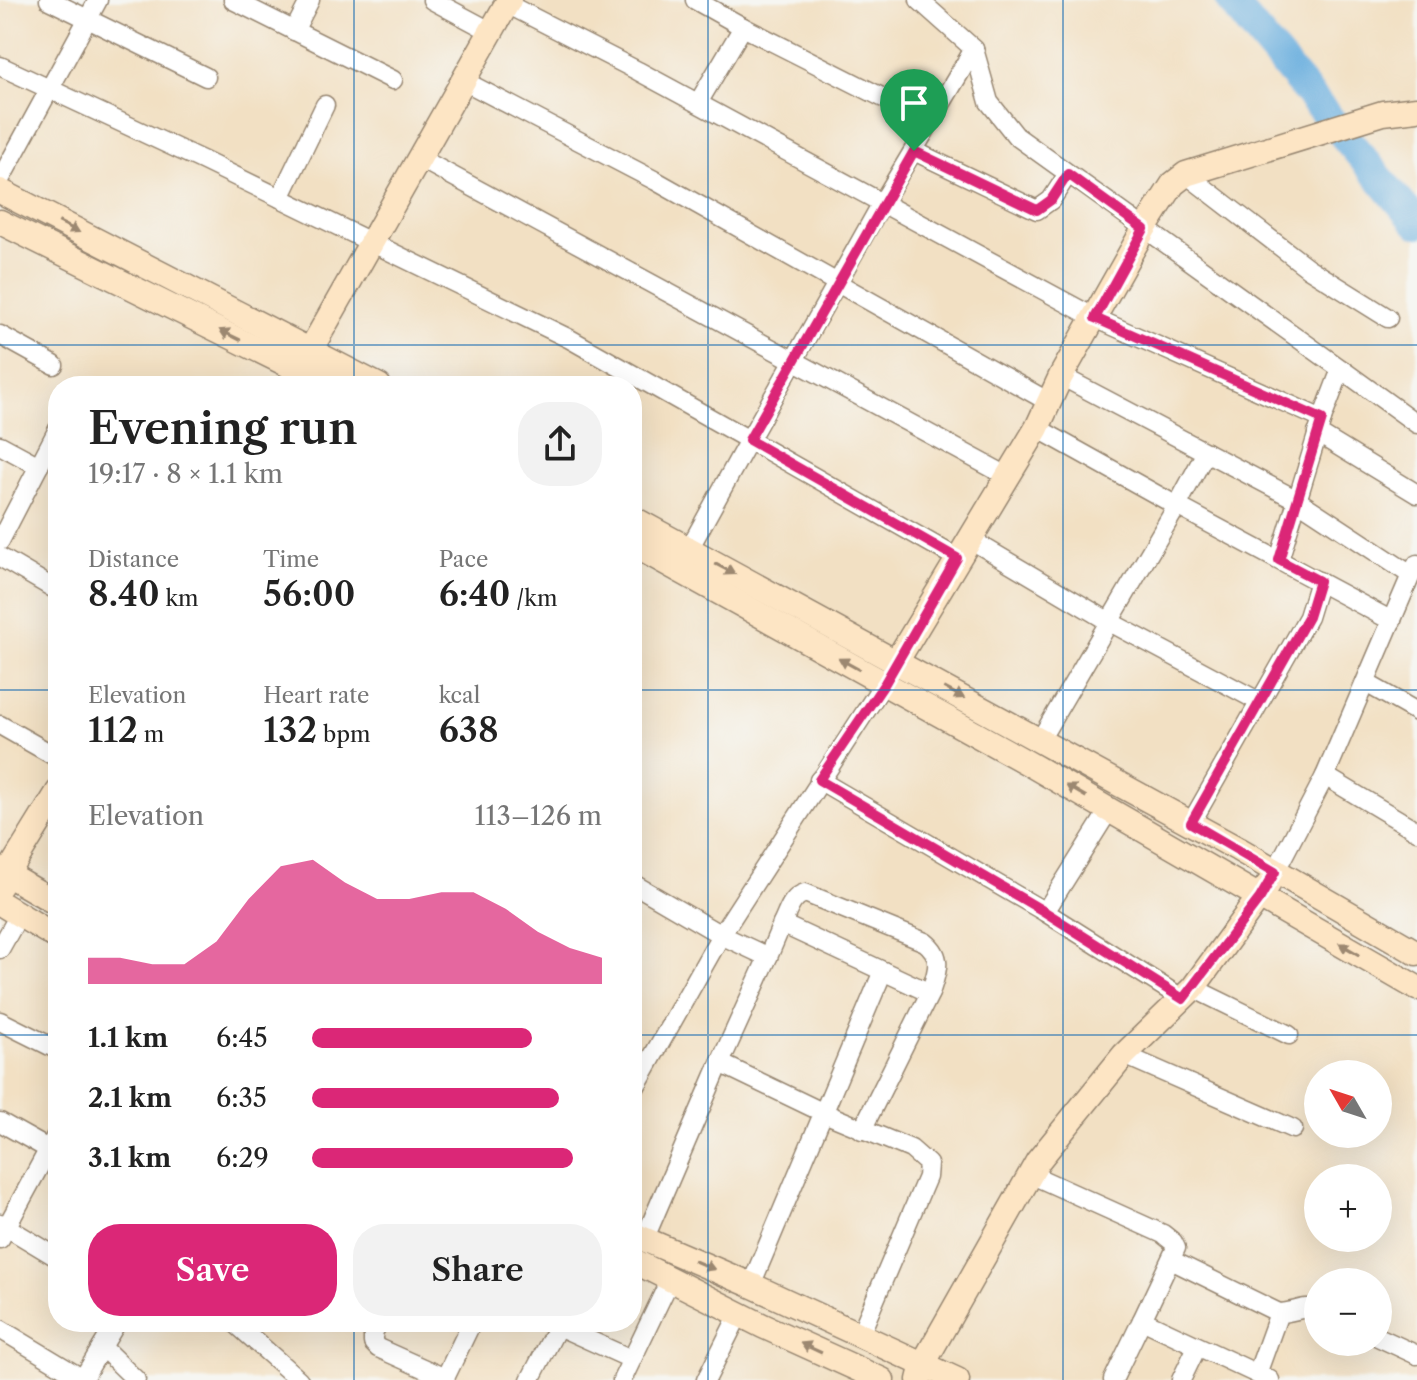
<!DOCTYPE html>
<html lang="en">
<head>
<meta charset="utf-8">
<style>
  :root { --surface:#fff; --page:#f2f2f2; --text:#222; --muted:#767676; --accent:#db2777 }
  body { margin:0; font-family:"Libre Caslon Text",serif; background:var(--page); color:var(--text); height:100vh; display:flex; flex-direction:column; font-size:30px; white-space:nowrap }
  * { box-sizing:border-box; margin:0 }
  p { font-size:26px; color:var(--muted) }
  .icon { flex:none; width:44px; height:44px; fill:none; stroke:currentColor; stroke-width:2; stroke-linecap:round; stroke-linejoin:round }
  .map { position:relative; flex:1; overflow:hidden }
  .details { position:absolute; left:48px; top:376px; width:594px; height:956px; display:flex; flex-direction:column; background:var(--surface); border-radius:32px; box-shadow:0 8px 32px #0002 }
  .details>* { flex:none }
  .needle { width:52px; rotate:309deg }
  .tools { position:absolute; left:1304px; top:1060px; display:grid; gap:16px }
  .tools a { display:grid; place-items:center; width:88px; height:88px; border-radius:50%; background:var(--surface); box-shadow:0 8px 32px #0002; font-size:40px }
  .pin { position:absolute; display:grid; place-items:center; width:68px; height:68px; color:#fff; margin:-82px -34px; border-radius:50% 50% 50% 0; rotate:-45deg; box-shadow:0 0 8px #0007 }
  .pin .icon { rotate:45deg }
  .round { display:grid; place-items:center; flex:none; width:84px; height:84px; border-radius:32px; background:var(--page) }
  .summary { display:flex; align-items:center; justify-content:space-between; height:136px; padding:0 40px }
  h1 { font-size:44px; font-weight:600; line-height:60px }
  .figures { display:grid; grid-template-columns:repeat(3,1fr); gap:12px; height:136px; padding:8px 40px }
  .figures div { display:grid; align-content:center }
  .figures b { font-size:34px; font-weight:600 }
  .figures small { font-size:22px; font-weight:400 }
  .figures p { font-size:22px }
  .chart { height:224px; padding:16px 40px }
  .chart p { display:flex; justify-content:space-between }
  .chart svg { width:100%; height:144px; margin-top:8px; fill:var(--accent); opacity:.7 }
  .cta { display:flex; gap:16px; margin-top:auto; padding:16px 40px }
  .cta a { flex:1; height:92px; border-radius:32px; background:var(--accent); color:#fff; font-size:32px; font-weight:600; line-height:92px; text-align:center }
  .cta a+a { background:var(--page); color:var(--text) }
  ul { padding:0 40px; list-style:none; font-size:26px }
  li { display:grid; grid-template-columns:128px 96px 1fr; align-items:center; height:60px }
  li i { height:20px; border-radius:10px; background:var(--accent) }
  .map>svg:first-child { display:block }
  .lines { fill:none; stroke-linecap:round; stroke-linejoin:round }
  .river { stroke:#68adde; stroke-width:30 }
  .street-casing { stroke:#968570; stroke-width:21 }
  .secondary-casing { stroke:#968570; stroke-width:27 }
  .street { stroke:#fff; stroke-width:18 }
  .secondary { stroke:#fde5c4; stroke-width:24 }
  .oneway { fill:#9c8871 }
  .route-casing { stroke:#fff; stroke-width:16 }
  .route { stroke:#db2777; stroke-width:10 }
  .grid { fill:none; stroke:#1f6fb2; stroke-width:2; stroke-opacity:0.55 }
</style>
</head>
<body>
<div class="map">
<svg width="1417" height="1380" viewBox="0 0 1417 1380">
  <rect width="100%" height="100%" fill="#f6f6f2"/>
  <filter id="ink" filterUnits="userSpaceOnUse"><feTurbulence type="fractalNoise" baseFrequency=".0125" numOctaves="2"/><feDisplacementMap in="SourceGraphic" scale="16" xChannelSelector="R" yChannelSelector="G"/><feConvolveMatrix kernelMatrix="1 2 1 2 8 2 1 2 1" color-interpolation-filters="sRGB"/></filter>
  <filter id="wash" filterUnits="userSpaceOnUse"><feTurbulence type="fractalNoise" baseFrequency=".006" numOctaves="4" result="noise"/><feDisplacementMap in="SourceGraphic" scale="32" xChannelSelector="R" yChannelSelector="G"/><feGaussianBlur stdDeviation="1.8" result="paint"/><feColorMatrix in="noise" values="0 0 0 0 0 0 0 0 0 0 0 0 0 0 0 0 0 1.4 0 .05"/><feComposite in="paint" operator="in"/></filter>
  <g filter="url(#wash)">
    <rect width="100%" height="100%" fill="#f2e0c3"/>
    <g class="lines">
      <polyline class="river" points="1230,0 1417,223"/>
    </g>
  </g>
  <g filter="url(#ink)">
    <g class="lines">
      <g class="street-casing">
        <g id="street">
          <polyline points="49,0 206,77"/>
          <polyline points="233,0 393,80"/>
          <polyline points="432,0 490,31"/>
          <polyline points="695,0 743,27 931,122"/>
          <polyline points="919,0 974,49 989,102 1016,136 1341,369 1322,419"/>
          <polyline points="507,4 638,71 1095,318 1322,419 1279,560"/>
          <polyline points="294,31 310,0"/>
          <polyline points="0,66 204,161 570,339 749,440 882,203 974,49"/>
          <polyline points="464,81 656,181 1049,402"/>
          <polyline points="698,103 743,27"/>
          <polyline points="914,151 1037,210 1051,200 1068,174"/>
          <polyline points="421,159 1009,477"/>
          <polyline points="1186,174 1308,268 1388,318"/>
          <polyline points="0,180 98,0"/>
          <polyline points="280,198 325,105"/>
          <polyline points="0,335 54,365"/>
          <polyline points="1341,369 1417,424"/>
          <polyline points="1061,376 1297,500 1411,575 1417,564"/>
          <polyline points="1037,428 1177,506 1206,452"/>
          <polyline points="1317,433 1417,494"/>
          <polyline points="0,445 39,466"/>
          <polyline points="968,538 1108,621 1258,701"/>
          <polyline points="0,541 58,429"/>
          <polyline points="689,549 749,440 957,558"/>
          <polyline points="0,557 58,591"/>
          <polyline points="1366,683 1417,712"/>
          <polyline points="0,725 58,758"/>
          <polyline points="1040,740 1177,506 1392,621"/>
          <polyline points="1325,776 1417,831"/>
          <polyline points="819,780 1045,912 1183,999"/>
          <polyline points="1191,823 1308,617 1319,581"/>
          <polyline points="1275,872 1325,776 1411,575"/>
          <polyline points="632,883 721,935 632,1093"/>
          <polyline points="1045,912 1109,810"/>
          <path d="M782 924C788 912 791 897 805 893L925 942C944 957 937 972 930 993"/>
          <polyline points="0,949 19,915"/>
          <polyline points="768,957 782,924 930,993 862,1130"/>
          <polyline points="1193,988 1289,1035"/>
          <polyline points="0,1021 58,1050"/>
          <polyline points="1124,1055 1293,1129"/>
          <polyline points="0,1122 57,1154"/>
          <polyline points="1030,1174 1163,1234 1173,1242 1176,1248 1142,1320 1270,1380"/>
          <polyline points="0,1223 58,1258"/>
          <polyline points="0,1239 58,1132"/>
          <polyline points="644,1240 720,1063"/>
          <path d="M1171 1260 1279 1313C1294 1313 1304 1305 1318 1309"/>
          <polyline points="751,1285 883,971"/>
          <polyline points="234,1322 299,1380"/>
          <polyline points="379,1322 373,1333 373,1343 378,1348 445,1378"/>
          <polyline points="558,1326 631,1359"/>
          <polyline points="0,1329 83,1379"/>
          <polyline points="860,1335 927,1177 928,1164 911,1149 824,1113 720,1063 768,957 721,935 889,675"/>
          <polyline points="1378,1337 1417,1355"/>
          <polyline points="102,1347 136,1380"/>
          <polyline points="1257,1374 1279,1313"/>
          <polyline points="82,1380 117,1322"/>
          <polyline points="444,1380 472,1322"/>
          <polyline points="530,1380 558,1326 549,1323"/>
          <polyline points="622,1380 670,1280"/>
          <polyline points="706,1380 739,1314"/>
          <polyline points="1113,1380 1142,1320"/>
          <polyline points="1181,1380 1197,1347"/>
        </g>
      </g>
      <g class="secondary-casing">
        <g id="secondary">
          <polyline points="0,191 379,386"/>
          <polyline points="0,222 331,386"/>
          <polyline points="290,386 509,0"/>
          <polyline points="632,518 1238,849 1417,953"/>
          <polyline points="632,544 1026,762 1417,988"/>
          <polyline points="896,662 1037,428 1061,376 1144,229 1173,184 1186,174 1383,113 1417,109"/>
          <polyline points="0,870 58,904"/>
          <polyline points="0,886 58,792"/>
          <polyline points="0,903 58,938"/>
          <polyline points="632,1234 751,1285 957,1380"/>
          <polyline points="632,1260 763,1326 882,1380"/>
          <polyline points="919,1380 923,1364 1038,1161 1124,1055 1193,988 1268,885"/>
        </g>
      </g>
      <use href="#street" class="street"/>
      <use href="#secondary" class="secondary"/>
    </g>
    <defs><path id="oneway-solid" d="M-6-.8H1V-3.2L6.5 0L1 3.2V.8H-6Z" transform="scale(2)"/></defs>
    <g class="oneway">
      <use href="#oneway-solid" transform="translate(69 227) rotate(27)"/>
      <use href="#oneway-solid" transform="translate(230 335) rotate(-154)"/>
      <use href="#oneway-solid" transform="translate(725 569) rotate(28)"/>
      <use href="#oneway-solid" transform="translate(849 664) rotate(-151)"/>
      <use href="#oneway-solid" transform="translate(954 693) rotate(28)"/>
      <use href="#oneway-solid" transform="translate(1076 791) rotate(-150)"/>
      <use href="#oneway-solid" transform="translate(1349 949) rotate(-150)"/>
      <use href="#oneway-solid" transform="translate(704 1265) rotate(23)"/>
      <use href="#oneway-solid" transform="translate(811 1348) rotate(-155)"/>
    </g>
  </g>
  <g class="lines" filter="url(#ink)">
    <g class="route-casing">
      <polygon id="route" points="914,151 1037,210 1051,200 1068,174 1144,229 1095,318 1322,419 1279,560 1319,581 1308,617 1191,823 1275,872 1260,898 1183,999 1045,912 819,780 885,683 957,558 749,440"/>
    </g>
    <use href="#route" class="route"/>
  </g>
  <path class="grid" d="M354 0V386M708 0V1380M1063 0V1380M0 345H1417M0 690H58M632 690H1417M0 1035H58M632 1035H1417M354 1322V1380"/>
</svg>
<div class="tools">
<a><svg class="needle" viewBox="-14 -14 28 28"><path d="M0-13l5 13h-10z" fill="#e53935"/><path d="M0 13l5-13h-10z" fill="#767676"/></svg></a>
<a>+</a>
<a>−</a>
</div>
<div class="pin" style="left:914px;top:151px;background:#1e9e55"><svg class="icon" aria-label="arrive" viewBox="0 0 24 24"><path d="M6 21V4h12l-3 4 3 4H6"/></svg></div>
<section class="details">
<div class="summary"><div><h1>Evening run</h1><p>19:17 · 8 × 1.1 km</p></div><a class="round"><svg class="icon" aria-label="share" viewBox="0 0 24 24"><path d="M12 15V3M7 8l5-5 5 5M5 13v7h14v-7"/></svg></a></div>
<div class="figures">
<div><p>Distance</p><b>8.40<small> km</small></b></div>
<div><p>Time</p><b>56:00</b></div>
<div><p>Pace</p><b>6:40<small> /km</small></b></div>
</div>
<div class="figures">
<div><p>Elevation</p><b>112<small> m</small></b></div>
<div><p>Heart rate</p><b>132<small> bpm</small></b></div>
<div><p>kcal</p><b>638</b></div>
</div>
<div class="chart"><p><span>Elevation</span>113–126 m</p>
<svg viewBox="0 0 160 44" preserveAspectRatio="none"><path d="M0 44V36L10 36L20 38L30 38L40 31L50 18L60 8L70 6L80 13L90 18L100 18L110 16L120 16L130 21L140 28L150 33L160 36V44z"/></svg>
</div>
<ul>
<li><b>1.1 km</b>6:45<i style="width:76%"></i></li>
<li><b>2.1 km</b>6:35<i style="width:85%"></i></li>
<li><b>3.1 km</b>6:29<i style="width:90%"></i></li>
</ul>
<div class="cta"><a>Save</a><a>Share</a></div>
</section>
</div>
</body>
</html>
